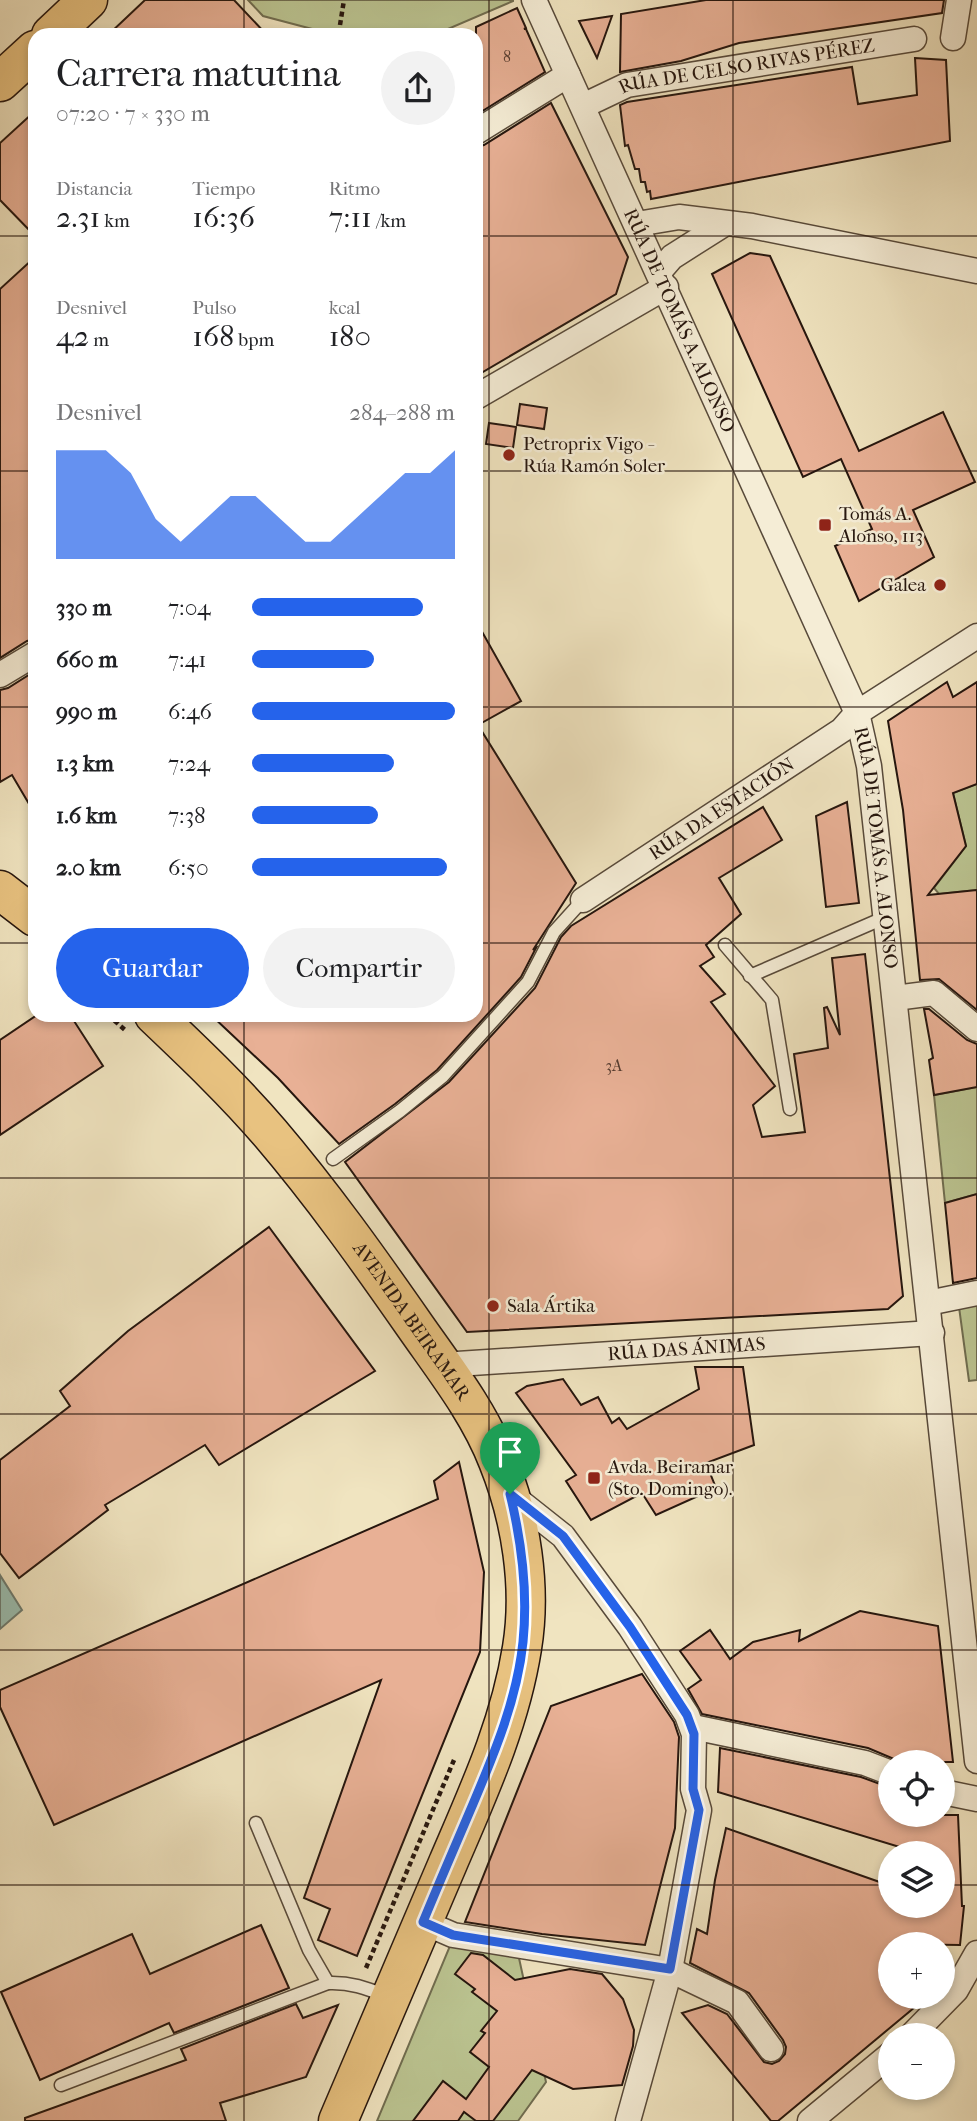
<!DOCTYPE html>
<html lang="es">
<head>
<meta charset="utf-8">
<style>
  :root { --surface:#fff; --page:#f2f2f2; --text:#202124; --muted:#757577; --accent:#2563eb }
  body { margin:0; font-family:"IM FELL French Canon",serif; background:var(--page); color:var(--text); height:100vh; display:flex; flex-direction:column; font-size:26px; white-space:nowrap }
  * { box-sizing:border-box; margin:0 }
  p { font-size:23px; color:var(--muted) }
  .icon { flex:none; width:38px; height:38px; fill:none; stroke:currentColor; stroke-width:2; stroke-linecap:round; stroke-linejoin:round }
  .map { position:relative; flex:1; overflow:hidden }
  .details { position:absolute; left:28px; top:28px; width:455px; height:994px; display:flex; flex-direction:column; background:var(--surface); border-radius:21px; box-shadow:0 4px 10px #0003 }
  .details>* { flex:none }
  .tools { position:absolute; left:878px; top:1750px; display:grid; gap:14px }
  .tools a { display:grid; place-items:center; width:77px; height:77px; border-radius:50%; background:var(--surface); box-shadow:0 4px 10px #0003; font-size:35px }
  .pin { position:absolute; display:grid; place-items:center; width:60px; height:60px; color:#fff; margin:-72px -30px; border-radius:50% 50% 50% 0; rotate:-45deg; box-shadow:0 0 7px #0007 }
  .pin .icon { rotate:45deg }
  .round { display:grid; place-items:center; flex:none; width:74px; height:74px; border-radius:37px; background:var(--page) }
  .headline { display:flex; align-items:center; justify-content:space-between; height:119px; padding:0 28px }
  h1 { font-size:38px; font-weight:600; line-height:52px }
  .figures { display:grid; grid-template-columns:repeat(3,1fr); gap:10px; height:119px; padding:7px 28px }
  .figures div { display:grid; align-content:center }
  .figures b { font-size:30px; font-weight:600 }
  .figures small { font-size:19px; font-weight:400 }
  .figures p { font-size:19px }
  .chart { height:196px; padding:14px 28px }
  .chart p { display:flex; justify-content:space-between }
  .chart svg { width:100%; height:126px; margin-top:7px; fill:var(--accent); opacity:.7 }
  .primary-button { display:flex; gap:14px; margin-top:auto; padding:14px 28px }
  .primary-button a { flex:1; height:80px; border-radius:42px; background:var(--accent); color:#fff; font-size:28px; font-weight:600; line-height:80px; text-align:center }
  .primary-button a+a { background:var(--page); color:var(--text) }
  ul { padding:0 28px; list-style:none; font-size:23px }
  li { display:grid; grid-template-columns:112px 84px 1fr; align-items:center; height:52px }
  li i { height:18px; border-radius:9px; background:var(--accent) }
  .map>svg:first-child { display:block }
  .green { fill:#bbc491; stroke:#706d50; stroke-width:2 }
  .water { fill:#9abfb2; stroke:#6c7b70; stroke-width:2 }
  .building { fill:#e8b095; stroke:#26160e; stroke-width:2 }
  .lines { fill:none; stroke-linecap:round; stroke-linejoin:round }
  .lane-casing { stroke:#584a3a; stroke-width:15 }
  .street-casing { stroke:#584a3a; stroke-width:27 }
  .primary-casing { stroke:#26160e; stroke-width:41 }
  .path { stroke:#26160e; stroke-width:4.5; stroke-dasharray:5 3.5; stroke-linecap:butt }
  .lane { stroke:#f5edd6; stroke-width:12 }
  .street { stroke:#f5edd6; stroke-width:24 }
  .primary { stroke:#e8c280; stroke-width:38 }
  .route-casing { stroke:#fff; stroke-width:14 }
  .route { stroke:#2563eb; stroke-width:9 }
  .grid { fill:none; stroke:#26160e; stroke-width:2; stroke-opacity:0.55 }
  .poi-dot { fill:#8f2418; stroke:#f5edd6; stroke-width:2.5 }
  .labels { text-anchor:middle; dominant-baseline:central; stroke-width:5; stroke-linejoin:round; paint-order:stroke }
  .number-label { font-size:16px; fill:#563c30 }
  .street-label { font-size:19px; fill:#26160e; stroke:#f5edd6 }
  .poi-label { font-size:19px; fill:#26160e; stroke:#f5edd6; text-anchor:start }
</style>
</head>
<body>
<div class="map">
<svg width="977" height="2121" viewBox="0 0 977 2121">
  <rect width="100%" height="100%" fill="#f0e4c0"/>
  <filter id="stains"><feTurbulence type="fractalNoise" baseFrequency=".00286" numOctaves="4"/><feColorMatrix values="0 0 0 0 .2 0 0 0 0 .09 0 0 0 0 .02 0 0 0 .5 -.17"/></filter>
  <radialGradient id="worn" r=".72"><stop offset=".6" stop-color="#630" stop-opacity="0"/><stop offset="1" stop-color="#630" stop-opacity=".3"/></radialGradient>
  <g class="green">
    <polygon points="248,0 513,0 513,1 434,35 335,35 263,16"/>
    <polygon points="977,784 977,890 939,894 934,888 966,846 953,793"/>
    <polygon points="977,1087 977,1194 945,1203 934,1095"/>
    <polygon points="977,1304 977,1380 969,1381 959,1307"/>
    <polygon points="452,1941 517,1949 546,2082 518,2121 377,2121"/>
  </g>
  <polygon class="water" points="0,1575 22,1610 0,1629"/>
  <g class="building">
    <polygon points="145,0 234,0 267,35 108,35"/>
    <polygon points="706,0 944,0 942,13 739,43 681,61 620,72 621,14"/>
    <polygon points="517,8 526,28 524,29 526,29 545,72 476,115 476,27"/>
    <polygon points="612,16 597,58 579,21"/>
    <polygon points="915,58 946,60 950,141 651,199 650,191 647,192 645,182 641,182 639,169 635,169 628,145 625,146 620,105 627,102 852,67 858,104 917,95"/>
    <polygon points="551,103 628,257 616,294 476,376 476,147 484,145"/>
    <polygon points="35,111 35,236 0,200 0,143"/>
    <polygon points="750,253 770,256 859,451 943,412 975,482 913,510 934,557 859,601 835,546 872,529 841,459 803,477 712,274"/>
    <polygon points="35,257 35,639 27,641 0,658 0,289"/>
    <polygon points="520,404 547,408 544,429 517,425"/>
    <polygon points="489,423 516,427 513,448 486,444"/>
    <polygon points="476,621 521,701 478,725 576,883 533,950 536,948 521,977 437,1070 395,1104 339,1144 278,1078 211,1015 476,1015"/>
    <polygon points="35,671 35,814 12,775 0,782 0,690 8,688"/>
    <polygon points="947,682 953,697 977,682 977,784 953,793 966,846 928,895 977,890 977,1010 939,979 920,980 903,810 888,721"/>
    <polygon points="847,802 859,903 826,907 816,816"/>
    <polygon points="763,807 782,840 719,878 741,914 706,945 714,957 700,966 725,994 711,1002 775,1086 753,1105 762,1137 805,1132 794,1054 828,1048 824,1008 827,1007 840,1035 832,958 865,954 903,1296 888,1309 467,1332 345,1162 449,1082 535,988 561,937 571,926"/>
    <polygon points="924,1009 929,1009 967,1040 977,1044 977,1087 934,1095 929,1060 933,1058"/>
    <polygon points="37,1015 73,1015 74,1021 103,1066 0,1135 0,1040"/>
    <polygon points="977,1194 977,1278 953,1283 945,1203"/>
    <polygon points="269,1227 375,1371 219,1465 205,1445 105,1505 108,1510 19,1578 0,1553 0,1460 70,1406 60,1391 128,1331"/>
    <polygon points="695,1367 743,1367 754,1445 706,1463 716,1488 656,1515 642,1493 591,1520 566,1481 576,1475 516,1393 527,1386 563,1379 581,1405 598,1397 612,1423 619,1418 627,1429 699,1389"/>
    <polygon points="459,1462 484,1572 480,1652 357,1956 318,1940 330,1909 304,1898 381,1680 54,1825 0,1707 0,1690 438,1499 434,1481"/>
    <polygon points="860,1611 938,1626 953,1762 901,1762 868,1748 702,1714 688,1689 701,1680 680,1651 710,1630 730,1659 753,1642 800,1630 799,1641"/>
    <polygon points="642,1674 674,1722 679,1737 675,1828 645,1945 542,1934 465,1922 551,1706"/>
    <polygon points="720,1748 861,1777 891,1788 891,1815 958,1815 962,1906 964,1906 960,1945 891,1944 891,1997 927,1997 778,2121 771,2121 682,2013 708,2005 727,2014 764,2062 772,2064 779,2061 785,2054 786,2047 783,2040 749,1993 690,1963 697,1929 707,1934 715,1880 726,1828 891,1886 891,1906 943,1906 943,1853 903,1853 903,1848 718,1792"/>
    <polygon points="261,1925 289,1988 174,2033 169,2023 40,2080 1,1992 132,1934 150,1974"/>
    <polygon points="471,1953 483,1955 515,1980 570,1969 602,1974 623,1999 634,2030 633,2046 622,2085 573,2089 532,2070 493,2121 476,2121 464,2112 458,2121 413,2121 443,2081 466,2099 489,2067 470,2052 485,2033 481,2031 497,2011 472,1992 475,1989 455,1974"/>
    <polygon points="296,2004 303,2018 338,2005 306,2077 220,2103 226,2121 25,2121 25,2118 186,2060 181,2049"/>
  </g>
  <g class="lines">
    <g class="lane-casing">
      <g id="lane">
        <polyline points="725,945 772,1000 790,1109"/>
        <polyline points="750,976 886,917"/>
        <polyline points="333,1159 400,1111 443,1076 528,982 554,932 583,900"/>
        <polyline points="256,1823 309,1950 328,1983"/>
        <path d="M61 2085 328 1983C350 1982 366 1988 386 1996"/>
      </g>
    </g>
    <g class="street-casing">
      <g id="street">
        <path id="s1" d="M534 0 857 713 869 766 977 1761"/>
        <polyline points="953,38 959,0"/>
        <path id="s2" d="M583 106 627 85 914 39"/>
        <polyline points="476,132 568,75"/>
        <polyline points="637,224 679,217 752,226 977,271"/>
        <polyline points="659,272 672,257 724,224"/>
        <polyline points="476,397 666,287"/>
        <polyline points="0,675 35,654"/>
        <path id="s3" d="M583 900 842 730 857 713 977 636"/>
        <polyline points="895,998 934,993 977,1029"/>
        <polyline points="928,1303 977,1293"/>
        <path id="s4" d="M442 1365 932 1333"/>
        <polyline points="510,1494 563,1536 630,1627 687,1715 694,1734 693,1789 699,1810 670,1970 628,2121"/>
        <polyline points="693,1727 865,1763 891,1773"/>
        <polyline points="943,1792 977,1799"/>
        <polyline points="423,1922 453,1935 670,1970 737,2002 771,2049"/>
        <polyline points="912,2035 956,1990 977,1953"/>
        <polyline points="810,2121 891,2054"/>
      </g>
    </g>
    <g class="primary-casing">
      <g id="primary">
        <polyline points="51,35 88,0"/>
        <polyline points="0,82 35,50"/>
        <polyline points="0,890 35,917"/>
        <path id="s5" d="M154 1015C194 1053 234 1091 270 1133 322 1194 369 1260 415 1326 445 1369 479 1412 498 1461 521 1518 532 1587 522 1648 510 1724 478 1793 448 1863 411 1949 374 2035 338 2121"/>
      </g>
    </g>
    <g class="path">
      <polyline points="340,25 344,0"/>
      <polyline points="108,1015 125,1030"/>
      <polyline points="366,1968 454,1760"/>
    </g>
    <use href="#lane" class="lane"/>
    <use href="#street" class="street"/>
    <use href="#primary" class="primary"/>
  </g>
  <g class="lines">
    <g class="route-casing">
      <path id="route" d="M510 1494 563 1536 630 1627 687 1715 694 1734 693 1789 699 1810 670 1969 453 1935 423 1922C439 1883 456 1844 473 1804 495 1752 517 1699 523 1642 528 1592 522 1543 510 1494Z"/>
    </g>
    <use href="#route" class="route"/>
  </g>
  <path class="grid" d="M244 0V35M489 0V2121M733 0V2121M0 236H35M476 236H977M0 471H35M476 471H977M0 707H35M476 707H977M0 943H35M476 943H977M244 1015V2121M0 1178H977M0 1414H977M0 1650H977M0 1885H891M943 1885H977"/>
  <g class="poi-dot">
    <circle cx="509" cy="455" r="7"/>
    <rect x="818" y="518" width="14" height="14" rx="3.5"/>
    <circle cx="940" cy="585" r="7"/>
    <circle cx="493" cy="1306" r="7"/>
    <rect x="587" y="1471" width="14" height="14" rx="3.5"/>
  </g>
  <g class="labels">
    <g class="number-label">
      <text x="507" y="56">8</text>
      <text x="614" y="1065">3A</text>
    </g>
    <g class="street-label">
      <text stroke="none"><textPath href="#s2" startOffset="170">RÚA DE CELSO RIVAS PÉREZ</textPath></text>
      <text stroke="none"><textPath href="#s1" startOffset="352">RÚA DE TOMÁS A. ALONSO</textPath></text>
      <text stroke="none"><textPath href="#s3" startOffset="166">RÚA DA ESTACIÓN</textPath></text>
      <text stroke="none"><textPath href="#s1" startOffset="919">RÚA DE TOMÁS A. ALONSO</textPath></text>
      <text stroke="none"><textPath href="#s5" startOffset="401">AVENIDA BEIRAMAR</textPath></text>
      <text stroke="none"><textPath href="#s4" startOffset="245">RÚA DAS ÁNIMAS</textPath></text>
    </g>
    <g class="poi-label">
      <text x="523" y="444">Petroprix Vigo -<tspan x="523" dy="22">Rúa Ramón Soler</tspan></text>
      <text x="839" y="514">Tomás A.<tspan x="839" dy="22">Alonso, 113</tspan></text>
      <text x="926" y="585" text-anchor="end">Galea</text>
      <text x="507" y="1306">Sala Ártika</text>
      <text x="608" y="1467">Avda. Beiramar<tspan x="608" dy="22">(Sto. Domingo).</tspan></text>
    </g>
  </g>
  <rect width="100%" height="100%" filter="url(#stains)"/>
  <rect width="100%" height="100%" fill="url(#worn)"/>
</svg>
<div class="tools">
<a><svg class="icon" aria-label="locate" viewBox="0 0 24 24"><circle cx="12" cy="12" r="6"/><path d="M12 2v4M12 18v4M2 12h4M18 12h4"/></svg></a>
<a><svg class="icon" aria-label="layers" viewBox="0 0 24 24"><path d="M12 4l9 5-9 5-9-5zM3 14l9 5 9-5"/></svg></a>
<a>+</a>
<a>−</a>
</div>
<div class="pin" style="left:510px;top:1494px;background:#1e9e55"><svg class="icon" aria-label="arrive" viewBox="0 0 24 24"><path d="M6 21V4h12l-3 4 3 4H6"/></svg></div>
<section class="details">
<div class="headline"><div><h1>Carrera matutina</h1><p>07:20 · 7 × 330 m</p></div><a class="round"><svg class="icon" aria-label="share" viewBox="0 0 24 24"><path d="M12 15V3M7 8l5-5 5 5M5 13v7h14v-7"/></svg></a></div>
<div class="figures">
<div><p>Distancia</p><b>2.31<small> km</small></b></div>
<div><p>Tiempo</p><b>16:36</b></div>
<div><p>Ritmo</p><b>7:11<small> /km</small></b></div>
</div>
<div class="figures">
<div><p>Desnivel</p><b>42<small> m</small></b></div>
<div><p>Pulso</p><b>168<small> bpm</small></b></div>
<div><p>kcal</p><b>180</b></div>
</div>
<div class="chart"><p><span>Desnivel</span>284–288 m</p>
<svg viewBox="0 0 160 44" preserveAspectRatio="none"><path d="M0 44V6L10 6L20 6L30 14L40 30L50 38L60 30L70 22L80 22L90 30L100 38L110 38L120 30L130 22L140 14L150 14L160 6V44z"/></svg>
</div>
<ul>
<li><b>330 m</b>7:04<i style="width:84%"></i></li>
<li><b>660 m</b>7:41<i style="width:60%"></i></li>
<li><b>990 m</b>6:46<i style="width:100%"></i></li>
<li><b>1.3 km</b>7:24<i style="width:70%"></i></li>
<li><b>1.6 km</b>7:38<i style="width:62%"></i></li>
<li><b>2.0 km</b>6:50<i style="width:96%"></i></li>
</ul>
<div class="primary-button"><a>Guardar</a><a>Compartir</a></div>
</section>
</div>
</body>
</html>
